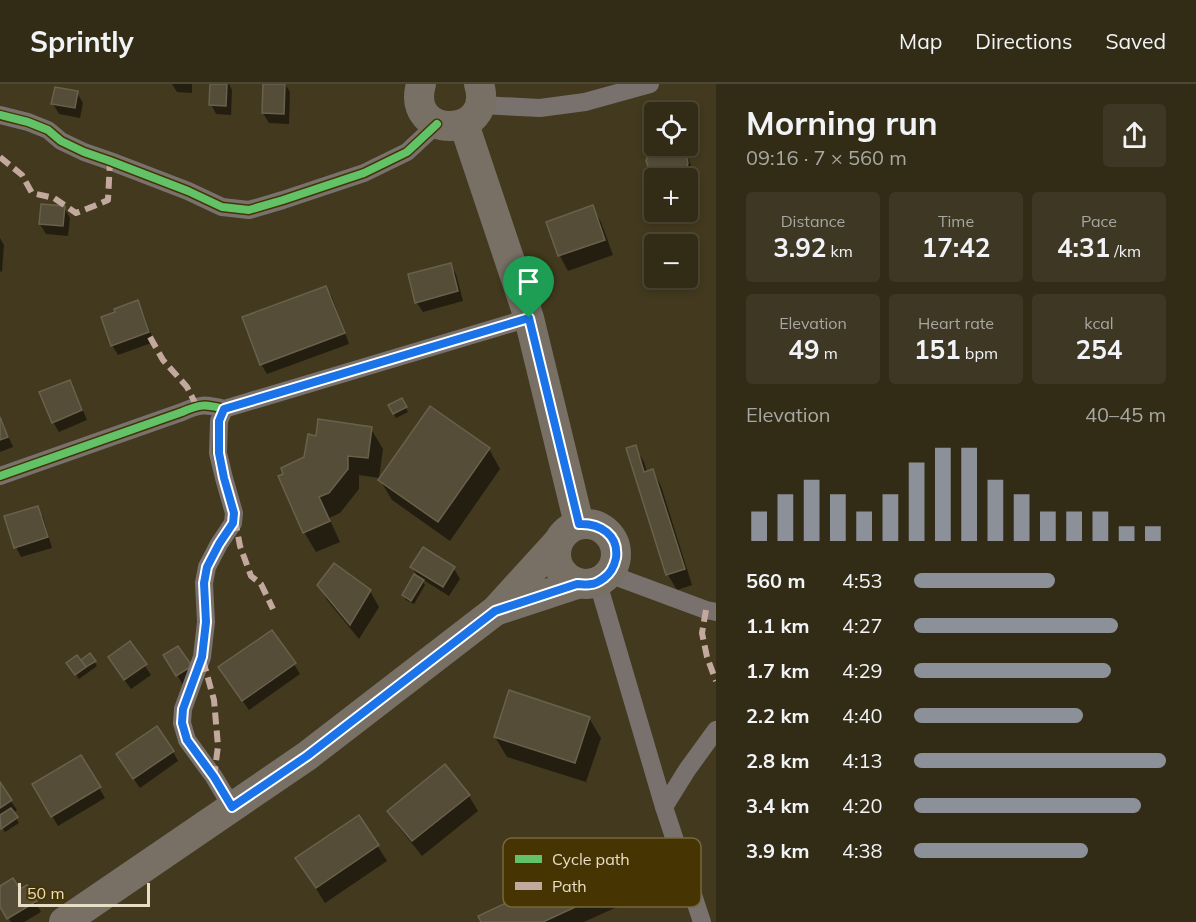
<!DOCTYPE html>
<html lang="en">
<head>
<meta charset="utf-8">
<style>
  :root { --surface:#322b16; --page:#3d3723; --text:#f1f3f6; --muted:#a8a7a1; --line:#4d4735; --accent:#8c9099 }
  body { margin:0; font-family:Mulish,sans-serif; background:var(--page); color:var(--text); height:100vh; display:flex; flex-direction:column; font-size:22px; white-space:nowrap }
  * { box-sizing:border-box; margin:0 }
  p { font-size:20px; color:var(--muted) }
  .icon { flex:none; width:33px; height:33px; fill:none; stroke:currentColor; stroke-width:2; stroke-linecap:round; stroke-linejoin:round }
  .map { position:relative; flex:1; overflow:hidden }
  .sheet { display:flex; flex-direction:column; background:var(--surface); width:480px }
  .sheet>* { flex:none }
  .controls { position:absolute; left:644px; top:18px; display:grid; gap:12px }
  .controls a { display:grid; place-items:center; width:54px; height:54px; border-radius:6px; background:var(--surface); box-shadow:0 3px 9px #0003,0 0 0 2px var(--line); font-size:30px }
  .scale { position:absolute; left:18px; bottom:15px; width:132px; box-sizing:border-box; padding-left:6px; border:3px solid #e8dec6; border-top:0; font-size:16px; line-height:21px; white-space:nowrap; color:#e8dec6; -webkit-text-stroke:4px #463502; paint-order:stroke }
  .pin { position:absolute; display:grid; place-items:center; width:51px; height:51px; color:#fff; margin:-62px -26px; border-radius:50% 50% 50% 0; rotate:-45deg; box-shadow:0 0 6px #0007 }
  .pin .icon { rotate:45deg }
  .round { display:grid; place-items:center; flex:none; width:63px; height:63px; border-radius:6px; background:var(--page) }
  .headline { display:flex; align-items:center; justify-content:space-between; height:102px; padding:0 30px }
  h1 { font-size:33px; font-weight:700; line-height:45px }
  .stats { display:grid; grid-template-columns:repeat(3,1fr); gap:9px; height:102px; padding:6px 30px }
  .stats div { display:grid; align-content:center; border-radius:6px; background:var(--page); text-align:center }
  .stats b { font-size:26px; font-weight:700 }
  .stats small { font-size:16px; font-weight:400 }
  .stats p { font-size:16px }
  .chart { height:168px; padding:12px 30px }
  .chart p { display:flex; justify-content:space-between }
  .chart svg { width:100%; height:108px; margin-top:6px; stroke:var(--accent); stroke-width:6 }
  ul { padding:0 30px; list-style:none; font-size:20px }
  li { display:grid; grid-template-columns:96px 72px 1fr; align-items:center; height:45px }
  li i { height:15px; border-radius:8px; background:var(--accent) }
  header { display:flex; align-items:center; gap:36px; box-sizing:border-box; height:84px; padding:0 30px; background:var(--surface); border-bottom:2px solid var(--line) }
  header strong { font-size:28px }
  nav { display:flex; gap:33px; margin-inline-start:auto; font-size:21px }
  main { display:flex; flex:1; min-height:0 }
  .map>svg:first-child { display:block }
  .shadow { fill:#0007 }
  .building { fill:#554d38; stroke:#68614b; stroke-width:1.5 }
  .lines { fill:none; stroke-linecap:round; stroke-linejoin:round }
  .street { stroke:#78716e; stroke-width:18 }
  .primary { stroke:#786f65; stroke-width:30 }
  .quiet { stroke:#c3a89e; stroke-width:6; stroke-dasharray:12 6; stroke-linecap:butt }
  .cycleway-casing { stroke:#463502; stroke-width:11 }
  .cycleway { stroke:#61c268; stroke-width:8 }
  .route-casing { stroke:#fff; stroke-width:12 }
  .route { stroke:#1a73e8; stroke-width:8 }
  .key { fill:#463502; stroke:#77683d; stroke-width:1.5 }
  .key-label { font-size:16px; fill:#e8dec6 }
</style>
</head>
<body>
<header>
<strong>Sprintly</strong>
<nav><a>Map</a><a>Directions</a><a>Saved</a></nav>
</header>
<main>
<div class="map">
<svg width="716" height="838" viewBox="0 0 716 838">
  <rect width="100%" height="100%" fill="#42391e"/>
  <g class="shadow">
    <polygon points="172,0 192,0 192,9 177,8"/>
    <polygon points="212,0 229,0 232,6 231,31 216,30 211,20"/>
    <polygon points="264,0 285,0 290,8 289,40 269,39 263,29"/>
    <polygon points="77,9 83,19 80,34 59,30 53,20"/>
    <polygon points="656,62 678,62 684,67 690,78 693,90 691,98 687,103 687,94 655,94 652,90 650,69"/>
    <polygon points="592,123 601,138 613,171 568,187 560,172 548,139"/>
    <polygon points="64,124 70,134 68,152 46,150 40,140"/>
    <polygon points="0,154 4,161 2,188 0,187"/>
    <polygon points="450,180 456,190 463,217 423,228 417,219 409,191"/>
    <polygon points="326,203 332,213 349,260 267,290 261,280"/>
    <polygon points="138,218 143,228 154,258 118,271 112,261"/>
    <polygon points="69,298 75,308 87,336 59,348 53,338"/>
    <polygon points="401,315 408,328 396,334 390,321"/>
    <polygon points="0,333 13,363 0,368"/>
    <polygon points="371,345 383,365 379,394 359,391 359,405 340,429 329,434 340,458 316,468 304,448 305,374 317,353"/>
    <polygon points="635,363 644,378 647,388 653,387 661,402 692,501 677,506 668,491 628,365"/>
    <polygon points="489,365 500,385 450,457 392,416 380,396"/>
    <polygon points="37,423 43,433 52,464 21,473 16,463"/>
    <polygon points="423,465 454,485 460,495 449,512 422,495 425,501 414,520 406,516 403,511 419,495 412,483"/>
    <polygon points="319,501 370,507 379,523 359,555 327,516"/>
    <polygon points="130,560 151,591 131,605 115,583"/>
    <polygon points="90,571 97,582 79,595 71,584"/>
    <polygon points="166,572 190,583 183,601"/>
    <polygon points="294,580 300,590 249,626 226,594"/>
    <polygon points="589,634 601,654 586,698 507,673 495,653"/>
    <polygon points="173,668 178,677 140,704 124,681"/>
    <polygon points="81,673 105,714 58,742 34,701"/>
    <polygon points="0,701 17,726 13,729 19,739 5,748 0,741"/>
    <polygon points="469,712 478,727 422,772 398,742 389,727"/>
    <polygon points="359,733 387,777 325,819 297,774"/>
    <polygon points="615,789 628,818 584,838 483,838"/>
    <polygon points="27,803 41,828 24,838 11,838 0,820 0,804 20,807"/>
  </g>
  <g class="building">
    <polygon points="210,0 227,0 226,22 209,21"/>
    <polygon points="263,0 285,0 284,30 262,29"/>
    <polygon points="55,3 78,7 75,24 51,20"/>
    <polygon points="654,62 680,62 685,66 688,79 686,87 682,93 678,94 656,94 651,90 646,77 649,68"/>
    <polygon points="41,120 65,122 63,142 39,140"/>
    <polygon points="593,121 605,156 558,172 546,138"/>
    <polygon points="451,179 458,207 415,219 408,190"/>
    <polygon points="326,202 345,249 260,281 242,233"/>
    <polygon points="138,216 149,248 111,262 101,233 115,228 114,225"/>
    <polygon points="70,296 82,326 52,339 39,308"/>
    <polygon points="402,314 407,323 393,330 388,321"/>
    <polygon points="430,322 490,364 438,438 378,396"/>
    <polygon points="0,333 8,353 0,356"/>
    <polygon points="318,335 372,343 368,374 348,372 348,385 329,409 319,413 330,437 303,449 278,392 283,390 281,384 304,373 308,350 316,352"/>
    <polygon points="636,361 644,388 653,385 685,485 666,491 626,364"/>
    <polygon points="38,422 48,453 14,464 4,432"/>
    <polygon points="423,463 455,483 443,503 410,483"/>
    <polygon points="334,479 371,506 350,541 317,501"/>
    <polygon points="414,490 424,496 411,517 402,511"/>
    <polygon points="272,546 296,579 242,617 218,583"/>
    <polygon points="130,557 147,580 124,596 108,573"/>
    <polygon points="178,562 192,582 176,592 163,571"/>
    <polygon points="90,569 96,577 86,583 81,576"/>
    <polygon points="77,571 86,583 75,591 66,579"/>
    <polygon points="509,606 590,633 575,679 494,653"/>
    <polygon points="157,642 174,667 133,695 116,670"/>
    <polygon points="81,671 101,703 51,733 32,700"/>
    <polygon points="445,680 470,711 412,757 387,727"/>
    <polygon points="0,698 12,716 0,724"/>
    <polygon points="11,724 18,733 1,745 0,731"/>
    <polygon points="359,731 379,761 316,804 295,774"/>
    <polygon points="607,772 621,802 543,838 481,838 478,832"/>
    <polygon points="13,794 20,805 27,801 37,817 7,835 0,823 0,802"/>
  </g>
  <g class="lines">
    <g class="street">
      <polyline points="481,21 540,24 585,18 650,0"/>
      <polyline points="0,31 28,38 48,46 61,57 84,68 110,77 188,107 222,123 249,126 283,116 364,89 407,68 437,40"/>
      <polyline points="224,325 219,337 218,369 224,394 234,429 233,439 219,460 207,483 204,499 206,538 202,573 183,625 182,639 187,656 214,693 232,723"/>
      <path d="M0 392 182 328C200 320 205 320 224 325L529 234"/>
      <polyline points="609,490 706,526 716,528"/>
      <polyline points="598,499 664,723 702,838"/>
      <polyline points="664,723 687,686 716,646"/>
    </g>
    <g class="primary">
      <path d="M421 0C405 57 496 55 479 0"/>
      <polyline points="464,40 529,234 579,440"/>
      <circle cx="586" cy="470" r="30"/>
      <polyline points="498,526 577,500"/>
      <polyline points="64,838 307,672 495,527 556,460"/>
    </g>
    <g class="quiet">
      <polyline points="0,73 22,91 32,109 54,114 76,129 94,122 108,116 110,77"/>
      <polyline points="150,253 163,276 187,303 196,321"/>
      <polyline points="235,435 240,462 251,492 261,500 273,525"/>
      <polyline points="706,526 702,549 707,573 716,597"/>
      <polyline points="203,576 214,616 218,662 214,693"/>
    </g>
    <g class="cycleway-casing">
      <g id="cycleway">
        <polyline points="0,31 28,38 48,46 61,57 84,68 110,77 188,107 222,123 249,126 283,116 364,89 407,68 437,40"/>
        <polyline points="224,325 219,337 218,369 224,394 234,429 233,439 219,460 207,483 204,499 206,538 202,573 183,625 182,639 187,656 214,693 232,723"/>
        <path d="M0 392 182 328C200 320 205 320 224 325L529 234"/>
      </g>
    </g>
    <use href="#cycleway" class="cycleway"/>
  </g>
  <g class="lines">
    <g class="route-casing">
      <path id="route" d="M529 234 579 440C600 439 619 451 616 474 614 483 611 489 604 494 600 497 596 500 591 500 587 501 581 500 577 500L495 527 307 672 232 723 214 693 187 656 182 639 183 625 202 573 206 538 204 499 207 483 219 460 233 439 234 429 224 394 219 369V337L224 325Z"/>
    </g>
    <use href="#route" class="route"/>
  </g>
  <rect x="503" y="754" width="198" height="69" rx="9" class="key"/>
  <rect x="515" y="771" width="27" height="8" fill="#61c268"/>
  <rect x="515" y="798" width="27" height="8" fill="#c3a89e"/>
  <g class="key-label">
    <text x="552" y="781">Cycle path</text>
    <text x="552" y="808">Path</text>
  </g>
</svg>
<div class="controls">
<a><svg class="icon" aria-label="locate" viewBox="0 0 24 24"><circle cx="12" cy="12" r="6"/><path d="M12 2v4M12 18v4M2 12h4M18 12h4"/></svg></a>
<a>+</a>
<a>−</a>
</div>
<div class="scale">50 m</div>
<div class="pin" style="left:529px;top:234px;background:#1e9e55"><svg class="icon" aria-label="arrive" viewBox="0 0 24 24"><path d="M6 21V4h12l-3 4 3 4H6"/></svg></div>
</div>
<section class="sheet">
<div class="headline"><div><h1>Morning run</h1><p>09:16 · 7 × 560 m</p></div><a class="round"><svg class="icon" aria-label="share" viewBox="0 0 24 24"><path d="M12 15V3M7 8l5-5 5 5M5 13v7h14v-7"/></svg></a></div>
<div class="stats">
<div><p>Distance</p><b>3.92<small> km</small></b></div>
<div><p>Time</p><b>17:42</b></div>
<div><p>Pace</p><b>4:31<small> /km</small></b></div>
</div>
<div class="stats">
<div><p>Elevation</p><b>49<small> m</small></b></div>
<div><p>Heart rate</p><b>151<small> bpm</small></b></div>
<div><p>kcal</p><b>254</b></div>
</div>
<div class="chart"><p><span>Elevation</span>40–45 m</p>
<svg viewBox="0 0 160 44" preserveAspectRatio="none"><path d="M5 44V32M15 44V25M25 44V19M35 44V25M45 44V32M55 44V25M65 44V12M75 44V6M85 44V6M95 44V19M105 44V25M115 44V32M125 44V32M135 44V32M145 44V38M155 44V38"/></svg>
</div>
<ul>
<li><b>560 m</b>4:53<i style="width:56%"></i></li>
<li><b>1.1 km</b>4:27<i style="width:81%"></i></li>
<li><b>1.7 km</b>4:29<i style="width:78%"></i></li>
<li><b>2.2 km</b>4:40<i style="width:67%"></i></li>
<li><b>2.8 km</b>4:13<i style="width:100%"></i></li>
<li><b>3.4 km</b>4:20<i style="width:90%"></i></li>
<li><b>3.9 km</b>4:38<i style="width:69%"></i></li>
</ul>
</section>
</main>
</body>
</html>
